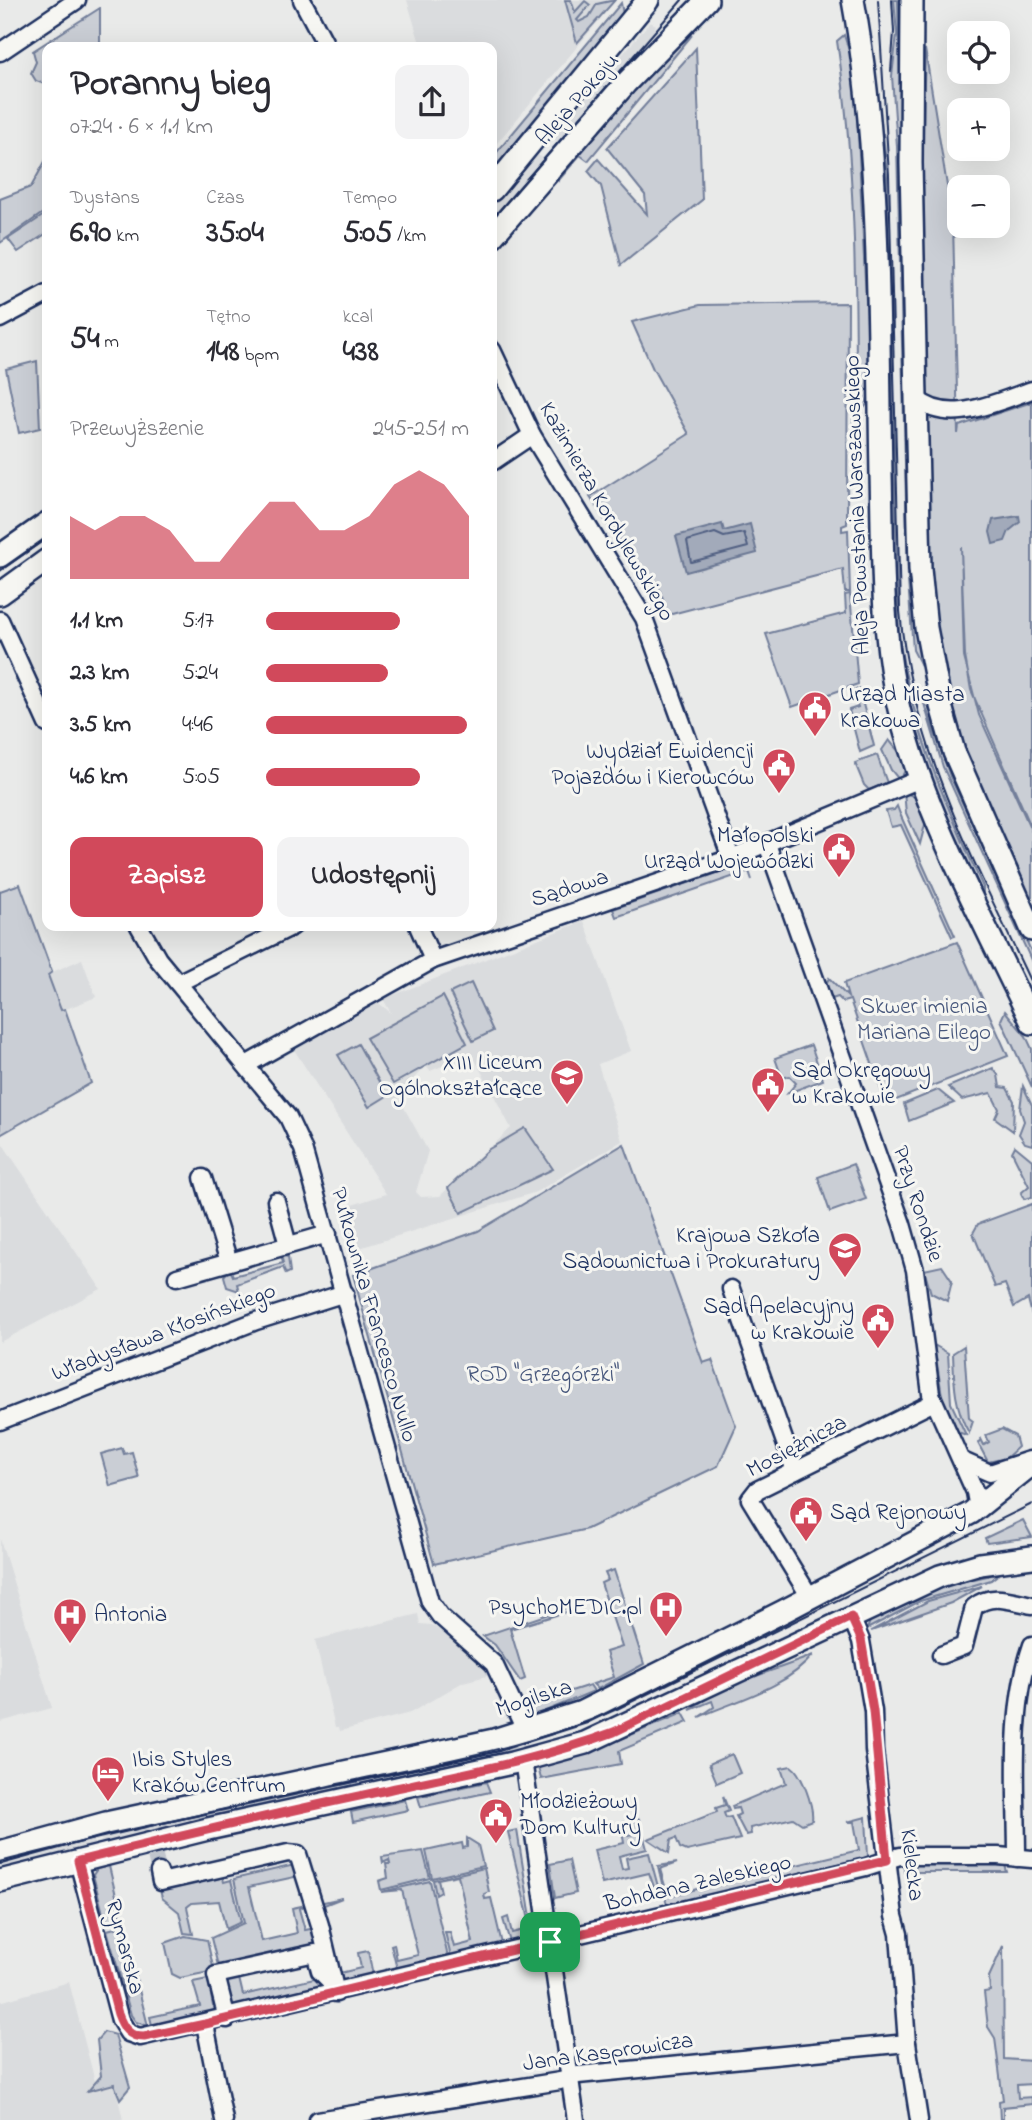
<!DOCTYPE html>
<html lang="pl">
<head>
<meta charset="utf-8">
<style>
  :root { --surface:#fff; --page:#f2f2f3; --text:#2b2b33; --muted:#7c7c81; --accent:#d1495b }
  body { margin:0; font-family:"Indie Flower",sans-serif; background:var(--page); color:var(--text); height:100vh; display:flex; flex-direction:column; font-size:26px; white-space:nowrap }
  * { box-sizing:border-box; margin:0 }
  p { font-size:23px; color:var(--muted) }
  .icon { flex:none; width:38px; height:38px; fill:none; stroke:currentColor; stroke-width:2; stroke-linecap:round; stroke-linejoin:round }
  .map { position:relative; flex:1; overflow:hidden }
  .side { position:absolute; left:42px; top:42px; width:455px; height:889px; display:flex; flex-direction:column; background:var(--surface); border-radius:14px; box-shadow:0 7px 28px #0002 }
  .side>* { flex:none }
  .fabs { position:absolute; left:947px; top:21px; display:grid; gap:14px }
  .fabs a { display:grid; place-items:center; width:63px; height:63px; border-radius:14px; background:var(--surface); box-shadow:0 7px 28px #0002; font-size:35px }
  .pin { position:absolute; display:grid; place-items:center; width:60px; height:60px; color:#fff; margin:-30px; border-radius:14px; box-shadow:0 4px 10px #0006 }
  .round { display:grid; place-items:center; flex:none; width:74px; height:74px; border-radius:14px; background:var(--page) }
  .overview { display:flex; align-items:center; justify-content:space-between; height:119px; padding:0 28px }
  h1 { font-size:38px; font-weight:800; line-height:52px }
  .metrics { display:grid; grid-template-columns:repeat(3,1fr); gap:10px; height:119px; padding:7px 28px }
  .metrics div { display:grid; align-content:center }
  .metrics b { font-size:30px; font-weight:800 }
  .metrics small { font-size:19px; font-weight:400 }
  .metrics p { font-size:19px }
  .chart { height:196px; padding:14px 28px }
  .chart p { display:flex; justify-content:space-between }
  .chart svg { width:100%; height:126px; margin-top:7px; fill:var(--accent); opacity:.7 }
  .button { display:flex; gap:14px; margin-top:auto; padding:14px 28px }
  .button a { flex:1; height:80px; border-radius:14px; background:var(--accent); color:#fff; font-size:28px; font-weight:800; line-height:80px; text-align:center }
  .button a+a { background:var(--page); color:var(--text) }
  ul { padding:0 28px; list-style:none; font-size:23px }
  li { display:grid; grid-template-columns:112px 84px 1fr; align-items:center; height:52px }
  li i { height:18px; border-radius:9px; background:var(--accent) }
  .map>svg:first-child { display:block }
  .built { fill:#dadcde; fill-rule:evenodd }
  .green { fill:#caced5; stroke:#727e9a; stroke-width:2 }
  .water { fill:#a2aaba; stroke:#6c7995; stroke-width:2 }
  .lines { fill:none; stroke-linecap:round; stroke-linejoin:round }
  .shore { stroke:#516083; stroke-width:2 }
  .minor-tunnel { stroke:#c0c5cd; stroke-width:16; stroke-dasharray:16 8; stroke-linecap:butt }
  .minor-casing { stroke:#1b2f5e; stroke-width:21 }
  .major-casing { stroke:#1b2f5e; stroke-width:26 }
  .minor { stroke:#f6f6f2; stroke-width:16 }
  .major { stroke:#f6f6f2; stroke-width:21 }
  .tram { stroke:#1b2f5e; stroke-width:2 }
  .route-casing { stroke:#fff; stroke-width:14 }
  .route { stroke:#d1495b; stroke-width:9 }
  .labels { text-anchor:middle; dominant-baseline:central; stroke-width:6; stroke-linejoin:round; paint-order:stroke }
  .street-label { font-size:23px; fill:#1b2f5e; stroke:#f6f6f2 }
  .poi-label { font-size:23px; fill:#1b2f5e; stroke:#f6f6f2; text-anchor:start }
  .park-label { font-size:23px; fill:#47577c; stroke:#f6f6f2 }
</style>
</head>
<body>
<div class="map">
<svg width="1032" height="2120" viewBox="0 0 1032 2120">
  <rect width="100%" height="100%" fill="#e9eae9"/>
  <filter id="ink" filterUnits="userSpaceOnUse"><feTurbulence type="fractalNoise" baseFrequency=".0143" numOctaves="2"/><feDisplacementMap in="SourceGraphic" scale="14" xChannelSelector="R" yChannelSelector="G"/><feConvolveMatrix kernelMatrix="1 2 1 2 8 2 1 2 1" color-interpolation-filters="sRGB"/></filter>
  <g filter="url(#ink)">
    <g class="built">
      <polygon points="407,0 616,0 492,149 492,47 421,47"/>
      <polygon points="650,22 656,25 652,36 561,145 552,137"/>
      <polygon points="536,154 546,160 492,222 492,206"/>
      <path d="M584 921 631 1051 598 1064 622 1141 536 1192 350 1251 343 1208 386 1194 293 1048 375 1000 391 1013 383 999ZM472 1054 511 1128 440 1196 421 1197 416 1192 428 1151 397 1095 426 1066 430 1071Z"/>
      <polygon points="82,959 96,997 61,1011 48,974"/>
      <polygon points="0,1140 101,1289 0,1342"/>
      <polygon points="0,1539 52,1708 0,1722"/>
      <polygon points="418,1614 420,1624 432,1625 442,1632 479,1661 491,1675 463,1682 410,1713 340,1731 339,1727 335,1727 315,1640"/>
      <polygon points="515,1742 517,1754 101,1845 102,1833"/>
      <polygon points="94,1836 94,1844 90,1846 93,1847 0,1871 0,1860"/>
      <polygon points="69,1982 97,2089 115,2085 123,2120 0,2120 0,2002"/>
    </g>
    <g class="green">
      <polygon points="565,0 571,0 575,12 585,1 590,5 577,20 579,22 589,17 597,4 615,0 577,43"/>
      <polygon points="894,0 898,0 910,552 924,671 913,650 908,580 897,146 892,76 897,34"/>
      <polygon points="621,3 623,14 492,181 492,158"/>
      <polygon points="100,8 100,47 47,47 47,85 36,81 31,73 36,62 33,51"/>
      <polygon points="692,35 588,161 580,155 559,180 559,172 659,61"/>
      <path d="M844 35 852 60 857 112 870 385 867 404 853 422 856 400C856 280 855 160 837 41Z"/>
      <polygon points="696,48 702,200 621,265 601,186 588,171 598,159 647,214 645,195 607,148"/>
      <path d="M925 49 953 223 958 434 959 426 1032 402V829L971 690 965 656 961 547 964 657 979 715 1032 832V908C1004 844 971 780 953 713 925 610 927 503 925 398 923 281 921 166 925 49Z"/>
      <path d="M883 133 887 176 899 638C913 731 945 803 983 887V894C958 841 931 788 915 731 902 686 898 640 894 593Z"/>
      <polygon points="47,158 47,210 0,243 0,199 31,187"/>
      <polygon points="47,213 47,233 18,252 8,239"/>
      <polygon points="848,303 847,524 842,526 842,531 848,530 850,592 845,592 843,569 668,615 659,588 649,586 590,497 689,434 653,369 632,322 700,305"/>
      <polygon points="37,361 40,428 19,433 6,369"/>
      <polygon points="850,594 858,684 792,707 766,634 846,613 845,595"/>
      <polygon points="859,689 874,746 860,752 849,710 858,707 853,690"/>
      <polygon points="920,690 950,776 1032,953 1032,962 943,767"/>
      <polygon points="889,740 900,753 906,768 900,781 891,770 882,750"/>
      <polygon points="877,755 887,783 869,790 864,785 855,763"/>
      <polygon points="904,792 917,798 926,821 920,844 906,813"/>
      <polygon points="897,806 900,814 955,936 952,937 901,825 891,827 886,811 894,810"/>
      <polygon points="746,863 752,880 749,871 616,917 613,909"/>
      <polygon points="20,884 52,972 48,975 61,1010 65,1009 91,1083 0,1135 0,891"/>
      <polygon points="957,942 1008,1056 886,1104 850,1000 843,1002 838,997 829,1000 826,984 829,978 848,997 844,983"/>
      <polygon points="471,983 493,1031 473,1041 450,993"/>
      <polygon points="443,996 467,1043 393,1084 366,1038"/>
      <polygon points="1005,1011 1026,1036 1032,1049 1032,1087 1001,1020"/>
      <polygon points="358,1044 387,1096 369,1107 338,1055"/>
      <polygon points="811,1045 823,1080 788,1093 796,1083 789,1076 782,1078 775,1058"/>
      <polygon points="993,1068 998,1075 1000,1087 1007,1088 1014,1101 1013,1131 995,1118 999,1109 991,1093 962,1100 948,1087"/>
      <polygon points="1023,1086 1032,1105 1032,1145 1025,1143 1019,1134 1024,1121 1020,1109"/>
      <polygon points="938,1090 954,1103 909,1121 904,1104"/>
      <polygon points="525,1128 553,1169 461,1213 448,1188 489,1149"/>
      <polygon points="624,1144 703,1363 712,1360 736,1426 718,1466 587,1529 434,1564 353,1275 478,1231"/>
      <polygon points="1015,1146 1032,1160 1032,1197 1024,1199 1021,1193 1029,1186 1012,1152"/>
      <polygon points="853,1164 866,1199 830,1212 818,1177"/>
      <polygon points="1032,1204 1032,1315 1028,1299 1014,1307 1005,1284 995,1287 973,1233 978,1224"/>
      <polygon points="281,1255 288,1257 290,1272 286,1274 283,1267 237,1284 239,1291 227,1287 224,1276 230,1269 233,1276 283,1263"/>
      <polygon points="942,1266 952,1281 947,1301 931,1293 924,1270"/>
      <polygon points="934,1345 948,1353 951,1403 966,1435 958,1432 943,1402"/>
      <path d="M964 1346 969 1418 973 1421 969 1433C954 1407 954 1381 953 1353Z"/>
      <polygon points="1002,1429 1015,1436 1018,1447 1006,1458 988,1462 978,1443 981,1439 984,1445 989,1442 986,1435"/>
      <polygon points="122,1448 124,1454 132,1452 139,1478 110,1486 101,1454"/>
      <polygon points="1023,1520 1032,1537 987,1543 985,1538"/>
      <polygon points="614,1570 644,1664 598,1689 593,1684 614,1677 606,1652 622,1647 601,1583 608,1580 605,1573"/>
      <polygon points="1000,1573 991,1580 920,1601 867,1629 871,1619 948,1585"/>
      <polygon points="982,1586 951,1603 871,1631 928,1601"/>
      <polygon points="575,1605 576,1609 510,1629 525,1679 520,1681 495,1645 483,1636"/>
      <path d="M813 1655C786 1688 737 1700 699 1717L714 1707 712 1701 690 1710C726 1681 772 1673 813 1655Z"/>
      <polygon points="590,1685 594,1691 536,1715 529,1708 537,1702"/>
      <polygon points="683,1713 688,1722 619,1751 621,1764 541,1779 538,1767 595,1750"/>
      <polygon points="732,1754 740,1773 717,1783 709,1764"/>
      <path d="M791 1766C802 1773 814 1807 812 1820L802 1824 793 1818 750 1828 751 1834 746 1835 736 1816 740 1814 738 1808 733 1809 732 1806 786 1783 781 1768Z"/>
      <polygon points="486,1782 490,1792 421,1807 418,1797"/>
      <polygon points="723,1796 729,1811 724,1813 726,1818 731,1817 740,1839 687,1851 680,1848 676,1838 671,1840 669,1853 648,1839 717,1812 716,1808 725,1805"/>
      <polygon points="405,1800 408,1810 353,1822 351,1812"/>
      <polygon points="866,1817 868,1857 667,1905 658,1866 677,1863 660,1869 668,1896 859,1850 854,1822 847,1822"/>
      <polygon points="639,1819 647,1849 619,1856 622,1869 628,1868 626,1858 649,1853 660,1894 657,1895 649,1873 602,1884 594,1850 624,1843 621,1823 625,1822 628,1835 635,1834 632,1821"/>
      <polygon points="517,1830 532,1924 537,1926 538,1934 510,1942 503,1919 508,1917 512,1933 531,1928 508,1832"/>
      <polygon points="467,1838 478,1845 483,1866 432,1878 426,1851 462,1843 463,1848 467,1847"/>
      <polygon points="423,1851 430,1878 381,1890 379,1881 388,1878 386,1864 390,1864 389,1860 383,1863 382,1857"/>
      <polygon points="569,1860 576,1893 555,1898 550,1864"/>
      <polygon points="299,1864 299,1876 249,1887 262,1941 297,1933 292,1908 306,1905 299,1909 305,1930 316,1928 321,1955 219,1970 211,1938 244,1923 234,1879"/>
      <polygon points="904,1865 1005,1865 1007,1872 904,1872"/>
      <polygon points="109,1866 122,1921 106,1925 93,1875 97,1869"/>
      <polygon points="484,1868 489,1892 484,1894 485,1899 491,1898 502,1944 451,1957 445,1932 450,1932 454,1947 473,1942 458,1875 438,1879 441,1892 436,1895 433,1880"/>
      <polygon points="221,1871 224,1882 231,1880 241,1922 226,1929 219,1901 192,1903 187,1907 193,1934 184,1933 179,1912 162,1898 159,1886"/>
      <polygon points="430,1881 448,1957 397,1969 391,1945 394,1944 397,1960 418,1955 402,1890 381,1892"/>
      <polygon points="342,1898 324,1905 340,1973 361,1968 358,1953 368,1951 373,1975 340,1983 319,1903"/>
      <polygon points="123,1926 148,2026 136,2022 131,2015 107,1930"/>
      <polygon points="185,1936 207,1940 214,1971 180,1978 172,1974 165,1943"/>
      <polygon points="1003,1946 1004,2059 1032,2061 1032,2084 1017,2085 1018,2098 1032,2097 1032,2104 1003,2107 1003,2120 1000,2120 999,2101 1003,2100 995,2038 988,2027 984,1992 990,1991 989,1977"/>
      <polygon points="238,1974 243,1995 323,1977 329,1985 229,2009 223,1981"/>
      <polygon points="208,1979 213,2006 221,2006 220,2011 152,2025 150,2017 200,2006 193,1982"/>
      <polygon points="104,2032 115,2035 130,2087 120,2099 114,2084 88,2091 101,2076 97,2040"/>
    </g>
    <g class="water">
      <polygon points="1019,516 1020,522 1009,531 1005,541 993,544 990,532 993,520"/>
      <polygon points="722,524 724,531 750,524 757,553 686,572 676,536"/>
    </g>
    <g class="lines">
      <polygon class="shore" points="715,533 724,537 744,533 748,547 691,562 687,541"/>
      <polyline class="minor-tunnel" points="155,1856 159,1872"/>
      <g class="minor-casing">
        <g id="minor">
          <polyline points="302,0 327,47"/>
          <polyline points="0,52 77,0"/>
          <polyline points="0,319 47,294"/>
          <polyline points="492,350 532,435 644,618 731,858"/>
          <path d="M916 398C948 427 996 402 1032 390"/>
          <polyline points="492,462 532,435"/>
          <polyline points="0,620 47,724"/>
          <polyline points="767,844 902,1224 915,1270 931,1394 975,1492 977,1503 971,1513"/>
          <polyline points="139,926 158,959 288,1117 303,1149 430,1602 440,1616 494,1664 526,1732"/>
          <polyline points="418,926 433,960"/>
          <polyline points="178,983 293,926"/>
          <polyline points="246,1065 433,960 731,858 920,779"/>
          <polyline points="203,1178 229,1262"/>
          <polyline points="276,1201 288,1245"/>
          <polyline points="177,1277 328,1234"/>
          <polyline points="731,1289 795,1471"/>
          <polyline points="0,1421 256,1321 345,1293"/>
          <polyline points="963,1461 990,1473 1029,1460"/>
          <polyline points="810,1597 750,1499 757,1490 934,1402"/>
          <polyline points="851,1617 861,1641 873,1711 874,1750 894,1916 899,1934 907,2043 919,2120"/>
          <path d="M941 1655 964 1646 974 1607C991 1592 1011 1601 1032 1605"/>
          <polyline points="523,1760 576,2120"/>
          <path d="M1017 1858C1017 1788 1009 1712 1032 1645"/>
          <polyline points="78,1861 120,2020 128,2033 140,2037 866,1867 900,1856 998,1856 1032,1859"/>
          <polyline points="159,1872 161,1882 288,1853 298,1854 320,1925 336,1993"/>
          <polyline points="227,2019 216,1975 315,1953 320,1971 333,1984"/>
          <polyline points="205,2024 224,2120"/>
          <polyline points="317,2120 560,2081 578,2075 907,2043"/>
        </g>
      </g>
      <g class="major-casing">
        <g id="major">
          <path d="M853 0C881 152 878 320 881 475 883 547 881 620 895 691 917 801 984 921 1032 1023"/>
          <polyline points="912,0 911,163 916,398 920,569 926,628 941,706 954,752 1032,930"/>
          <polyline points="492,190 648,0"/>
          <polyline points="492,237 625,84 707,0"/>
          <polyline points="0,556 47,523"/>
          <polyline points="0,594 47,560"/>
          <polyline points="0,1852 106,1823 494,1740 582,1712 784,1611 971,1513 1032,1464"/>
          <polyline points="0,1881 208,1829 512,1763 585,1743 940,1576 980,1564 1032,1557"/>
        </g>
      </g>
      <use href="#minor" class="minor"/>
      <use href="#major" class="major"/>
      <g class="tram">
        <path d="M878 0 889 175 900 611C912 748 975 862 1032 985"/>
        <polyline points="891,71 894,32 892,0"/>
        <polyline points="492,219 682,0"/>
        <polyline points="0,571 47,538"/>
        <path d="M0 1862C117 1832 234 1807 352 1781 442 1761 533 1747 617 1709L1032 1504"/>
      </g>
    </g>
  </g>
  <g class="lines" filter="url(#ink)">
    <g class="route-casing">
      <path id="route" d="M851 1617 861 1639 873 1711 887 1860 205 2024 144 2037C129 2037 123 2028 118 2014L78 1861C176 1837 274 1814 373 1793 454 1775 536 1761 614 1732Z"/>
    </g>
    <use href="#route" class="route"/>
  </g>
  <defs>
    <g id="civic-pin" transform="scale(1.75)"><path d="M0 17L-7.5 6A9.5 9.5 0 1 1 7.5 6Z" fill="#d1495b" stroke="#f6f6f2"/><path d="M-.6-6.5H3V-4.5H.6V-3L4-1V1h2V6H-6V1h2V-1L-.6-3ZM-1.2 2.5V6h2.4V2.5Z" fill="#fff"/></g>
    <g id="school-pin" transform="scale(1.75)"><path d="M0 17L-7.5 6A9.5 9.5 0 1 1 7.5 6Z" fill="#d1495b" stroke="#f6f6f2"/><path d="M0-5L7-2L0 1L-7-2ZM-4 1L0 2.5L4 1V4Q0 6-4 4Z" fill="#fff"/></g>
    <g id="university-pin" transform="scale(1.75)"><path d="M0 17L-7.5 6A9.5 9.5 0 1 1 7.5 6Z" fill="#d1495b" stroke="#f6f6f2"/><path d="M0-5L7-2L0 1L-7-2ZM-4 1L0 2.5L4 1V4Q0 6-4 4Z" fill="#fff"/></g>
    <g id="hospital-pin" transform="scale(1.75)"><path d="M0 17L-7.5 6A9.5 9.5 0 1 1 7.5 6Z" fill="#d1495b" stroke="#f6f6f2"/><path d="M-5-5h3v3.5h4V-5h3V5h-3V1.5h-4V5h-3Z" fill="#fff"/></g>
    <g id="hotel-pin" transform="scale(1.75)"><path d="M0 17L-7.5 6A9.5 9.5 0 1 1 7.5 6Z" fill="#d1495b" stroke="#f6f6f2"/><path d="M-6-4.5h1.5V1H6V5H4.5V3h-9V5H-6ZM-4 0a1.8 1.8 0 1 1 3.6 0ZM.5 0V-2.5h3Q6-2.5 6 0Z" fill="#fff"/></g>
  </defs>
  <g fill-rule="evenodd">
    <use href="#civic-pin" x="815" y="708"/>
    <use href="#civic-pin" x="779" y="765"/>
    <use href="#civic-pin" x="839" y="849"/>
    <use href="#school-pin" x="567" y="1076"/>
    <use href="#civic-pin" x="768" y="1084"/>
    <use href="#university-pin" x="845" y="1249"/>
    <use href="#civic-pin" x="878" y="1320"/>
    <use href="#civic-pin" x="806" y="1513"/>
    <use href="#hospital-pin" x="666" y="1608"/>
    <use href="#hospital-pin" x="70" y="1615"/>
    <use href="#hotel-pin" x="108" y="1773"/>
    <use href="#civic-pin" x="496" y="1815"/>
  </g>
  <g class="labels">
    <g class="street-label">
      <text transform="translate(578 100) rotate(-49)">Aleja Pokoju</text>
      <text transform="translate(858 505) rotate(-92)">Aleja Powstania Warszawskiego</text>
      <text transform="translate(606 512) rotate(60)">Kazimierza Kordylewskiego</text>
      <text transform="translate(570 889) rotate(-18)">Sądowa</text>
      <text transform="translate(917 1204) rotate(72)">Przy Rondzie</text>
      <text transform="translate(373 1315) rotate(74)">Pułkownika Francesco Nullo</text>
      <text transform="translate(164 1333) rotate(-21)">Władysława Kłosińskiego</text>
      <text transform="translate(797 1447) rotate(-28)">Mosiężnicza</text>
      <text transform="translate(534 1699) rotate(-18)">Mogilska</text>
      <text transform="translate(911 1865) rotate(83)">Kielecka</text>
      <text transform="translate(698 1884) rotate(-13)">Bohdana Zaleskiego</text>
      <text transform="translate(124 1947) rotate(75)">Rymarska</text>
      <text transform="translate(608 2053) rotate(-8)">Jana Kasprowicza</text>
    </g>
    <g class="poi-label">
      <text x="840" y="695">Urząd Miasta<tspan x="840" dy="26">Krakowa</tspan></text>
      <text x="754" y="752" text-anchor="end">Wydział Ewidencji<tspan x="754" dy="26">Pojazdów i Kierowców</tspan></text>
      <text x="814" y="836" text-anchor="end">Małopolski<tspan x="814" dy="26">Urząd Wojewódzki</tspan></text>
      <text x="542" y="1063" text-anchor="end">XIII Liceum<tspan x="542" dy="26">Ogólnokształcące</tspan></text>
      <text x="792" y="1071">Sąd Okręgowy<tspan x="792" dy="26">w Krakowie</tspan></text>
      <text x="820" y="1236" text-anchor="end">Krajowa Szkoła<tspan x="820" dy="26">Sądownictwa i Prokuratury</tspan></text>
      <text x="854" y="1307" text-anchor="end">Sąd Apelacyjny<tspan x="854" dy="26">w Krakowie</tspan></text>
      <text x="830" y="1513">Sąd Rejonowy</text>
      <text x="642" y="1608" text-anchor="end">PsychoMEDIC.pl</text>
      <text x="94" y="1615">Antonia</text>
      <text x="132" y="1760">Ibis Styles<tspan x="132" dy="26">Kraków Centrum</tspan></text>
      <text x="520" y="1802">Młodzieżowy<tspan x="520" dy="26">Dom Kultury</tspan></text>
    </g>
    <g class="park-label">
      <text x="924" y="1007">Skwer imienia<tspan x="924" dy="26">Mariana Eilego</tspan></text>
      <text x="543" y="1375">ROD "Grzegórzki"</text>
    </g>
  </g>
</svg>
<div class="fabs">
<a><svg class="icon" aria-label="locate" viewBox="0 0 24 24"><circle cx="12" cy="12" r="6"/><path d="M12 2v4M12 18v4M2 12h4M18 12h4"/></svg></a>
<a>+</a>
<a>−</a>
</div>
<div class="pin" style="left:550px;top:1942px;background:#1e9e55"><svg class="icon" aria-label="arrive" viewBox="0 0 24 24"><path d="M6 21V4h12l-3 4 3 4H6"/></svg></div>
<section class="side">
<div class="overview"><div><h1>Poranny bieg</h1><p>07:24 · 6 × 1.1 km</p></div><a class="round"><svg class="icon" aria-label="share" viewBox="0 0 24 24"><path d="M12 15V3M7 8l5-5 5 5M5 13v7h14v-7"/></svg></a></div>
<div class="metrics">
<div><p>Dystans</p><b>6.90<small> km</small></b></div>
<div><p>Czas</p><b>35:04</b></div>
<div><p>Tempo</p><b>5:05<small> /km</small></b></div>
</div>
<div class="metrics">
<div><b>54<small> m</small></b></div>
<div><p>Tętno</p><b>148<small> bpm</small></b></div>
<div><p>kcal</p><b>438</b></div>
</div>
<div class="chart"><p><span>Przewyższenie</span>245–251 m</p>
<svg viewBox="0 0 160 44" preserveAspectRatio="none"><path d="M0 44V22L10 27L20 22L30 22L40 27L50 38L60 38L70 27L80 17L90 17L100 27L110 27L120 22L130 11L140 6L150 11L160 22V44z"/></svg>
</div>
<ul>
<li><b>1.1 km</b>5:17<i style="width:66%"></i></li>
<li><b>2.3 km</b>5:24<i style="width:60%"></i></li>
<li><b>3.5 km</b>4:46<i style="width:99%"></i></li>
<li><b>4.6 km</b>5:05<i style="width:76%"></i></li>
</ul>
<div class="button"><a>Zapisz</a><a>Udostępnij</a></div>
</section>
</div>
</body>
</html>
